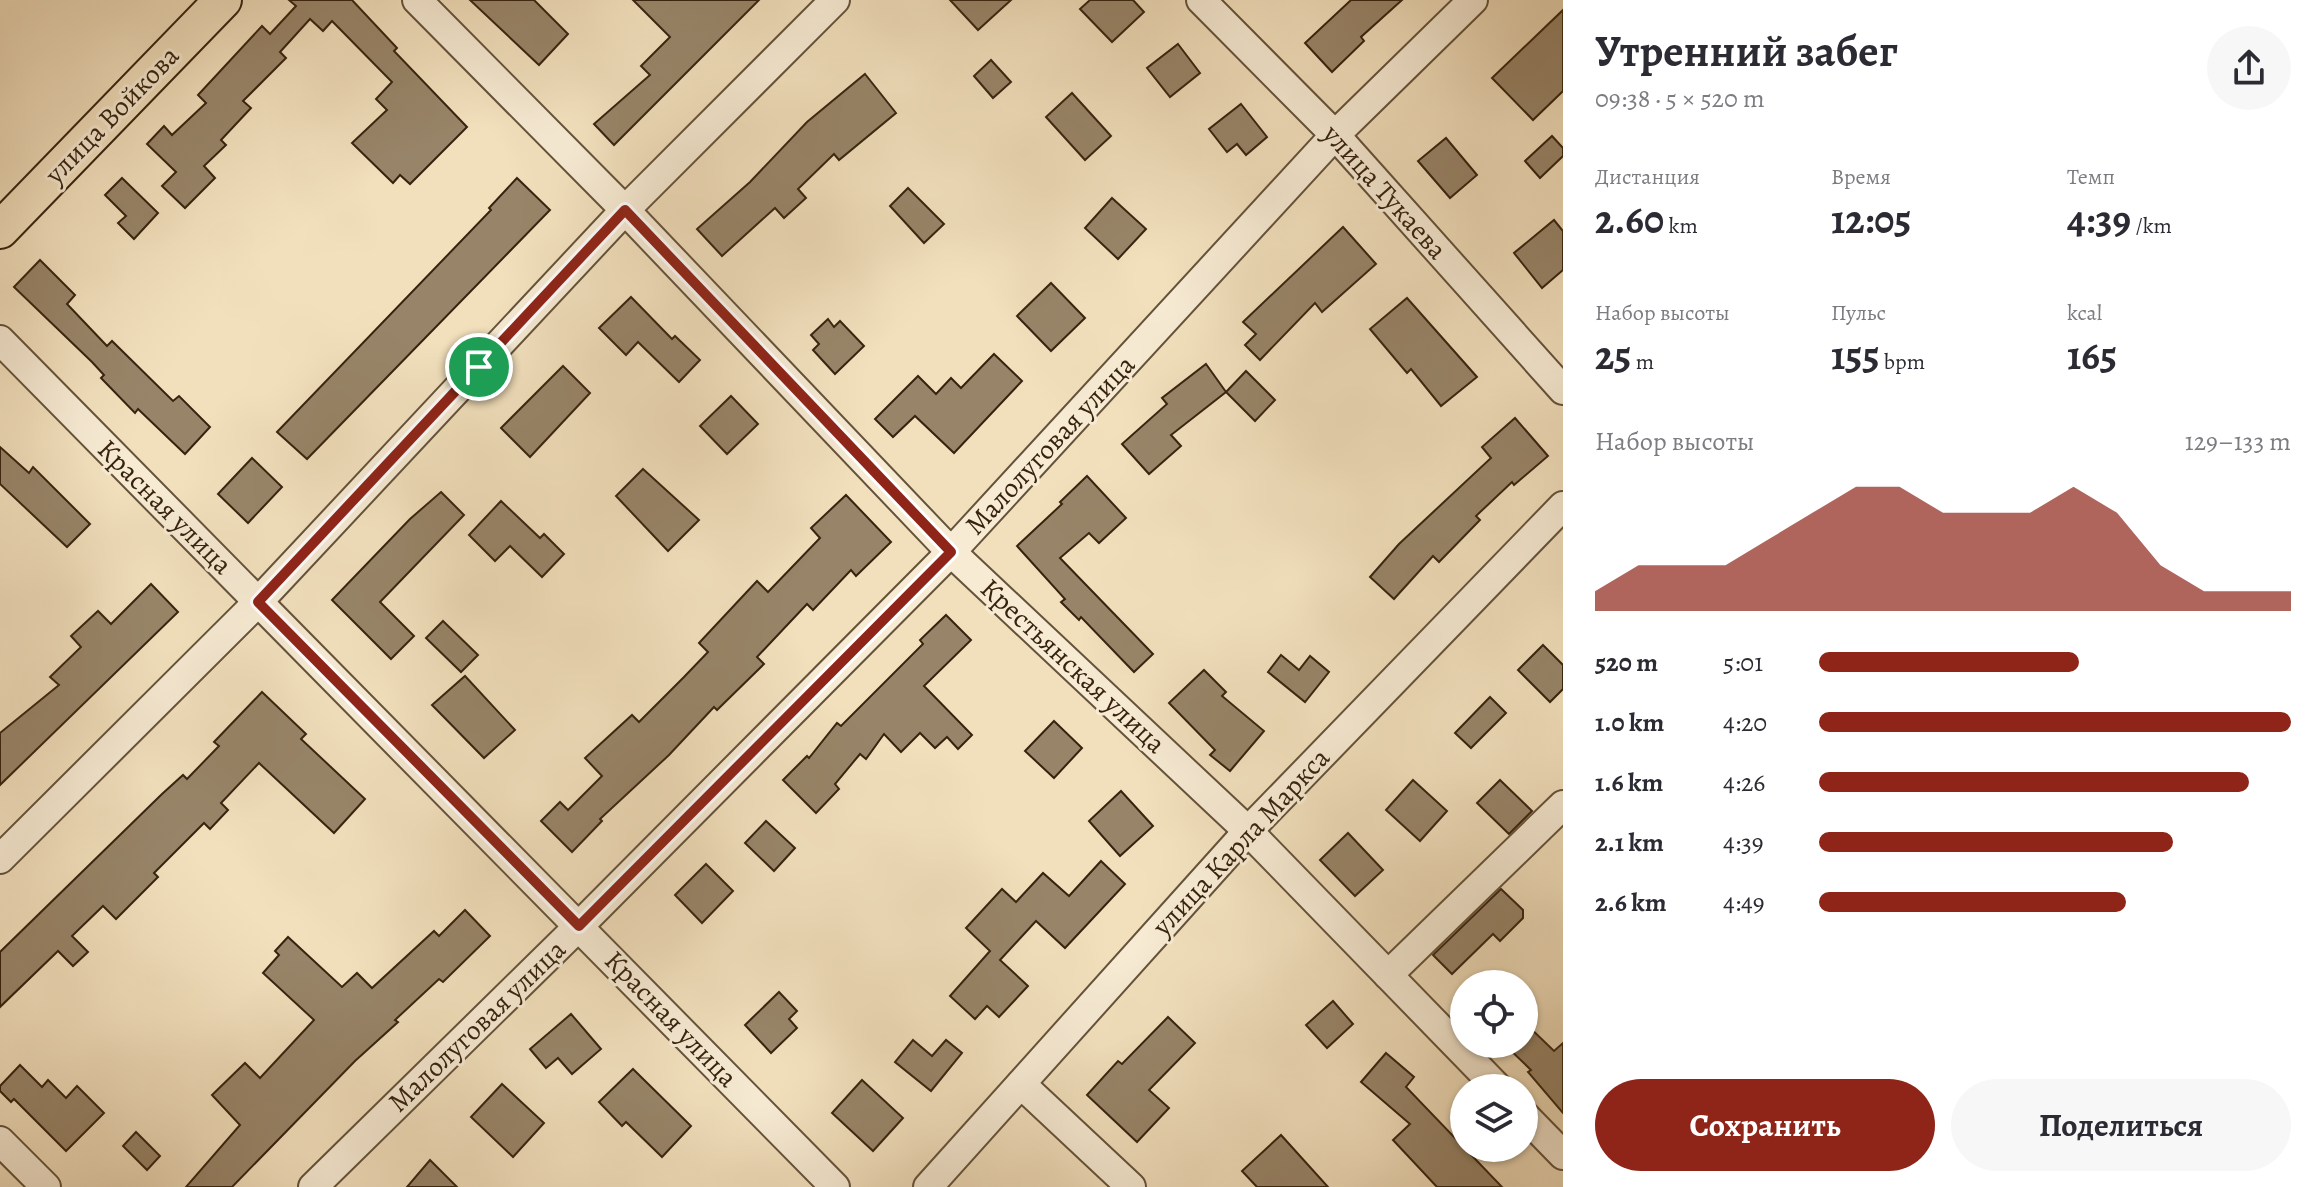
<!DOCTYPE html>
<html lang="ru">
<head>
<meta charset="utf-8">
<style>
  :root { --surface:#fff; --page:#f7f7f7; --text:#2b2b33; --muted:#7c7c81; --accent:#8f2418 }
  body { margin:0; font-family:Alegreya,serif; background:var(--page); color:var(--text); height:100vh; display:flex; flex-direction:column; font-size:30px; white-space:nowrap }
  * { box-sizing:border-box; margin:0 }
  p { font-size:26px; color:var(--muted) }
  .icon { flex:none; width:44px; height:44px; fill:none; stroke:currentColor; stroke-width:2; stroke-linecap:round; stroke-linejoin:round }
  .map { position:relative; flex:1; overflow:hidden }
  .side { display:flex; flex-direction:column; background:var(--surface); width:760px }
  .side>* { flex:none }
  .fabs { position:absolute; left:1450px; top:970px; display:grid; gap:16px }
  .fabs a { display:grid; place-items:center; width:88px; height:88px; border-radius:50%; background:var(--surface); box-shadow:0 2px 6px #0004; font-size:40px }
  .pin { position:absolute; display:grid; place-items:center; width:68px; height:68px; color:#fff; margin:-34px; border:4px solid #fff; border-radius:50%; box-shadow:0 2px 8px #0007 }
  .round { display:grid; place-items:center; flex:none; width:84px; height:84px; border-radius:42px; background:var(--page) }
  .head { display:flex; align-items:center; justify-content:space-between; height:136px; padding:0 32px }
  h1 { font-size:44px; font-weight:700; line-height:60px }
  .metrics { display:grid; grid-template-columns:repeat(3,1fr); gap:12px; height:136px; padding:8px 32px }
  .metrics div { display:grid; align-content:center }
  .metrics b { font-size:40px; font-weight:700 }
  .metrics small { font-size:22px; font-weight:400 }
  .metrics p { font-size:22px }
  .chart { height:224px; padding:16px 32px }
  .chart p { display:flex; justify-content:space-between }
  .chart svg { width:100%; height:144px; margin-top:8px; fill:var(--accent); opacity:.7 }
  .primary-button { display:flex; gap:16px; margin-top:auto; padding:16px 32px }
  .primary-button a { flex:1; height:92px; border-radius:48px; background:var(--accent); color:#fff; font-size:32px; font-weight:700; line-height:92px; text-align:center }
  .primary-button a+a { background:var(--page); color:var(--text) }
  ul { padding:0 32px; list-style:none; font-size:26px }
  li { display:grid; grid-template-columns:128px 96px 1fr; align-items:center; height:60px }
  li i { height:20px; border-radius:10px; background:var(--accent) }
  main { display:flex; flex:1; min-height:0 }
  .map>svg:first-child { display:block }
  .building { fill:#988569; stroke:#36230f; stroke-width:2 }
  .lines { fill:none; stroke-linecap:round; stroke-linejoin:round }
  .minor-casing { stroke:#65523a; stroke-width:32 }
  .major-casing { stroke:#36230f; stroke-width:40 }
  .minor { stroke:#f7ebd4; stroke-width:28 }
  .major { stroke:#f2e0bd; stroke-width:36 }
  .route-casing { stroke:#fff; stroke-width:16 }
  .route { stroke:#8f2418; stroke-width:10 }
  .labels { text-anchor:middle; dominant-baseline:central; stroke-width:6; stroke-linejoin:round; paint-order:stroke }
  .street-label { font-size:28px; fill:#36230f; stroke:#f7ebd4 }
</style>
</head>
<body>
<main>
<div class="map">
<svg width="1563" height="1187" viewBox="0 0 1563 1187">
  <rect width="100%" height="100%" fill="#f2e0bd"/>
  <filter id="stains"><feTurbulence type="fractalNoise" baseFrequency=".0025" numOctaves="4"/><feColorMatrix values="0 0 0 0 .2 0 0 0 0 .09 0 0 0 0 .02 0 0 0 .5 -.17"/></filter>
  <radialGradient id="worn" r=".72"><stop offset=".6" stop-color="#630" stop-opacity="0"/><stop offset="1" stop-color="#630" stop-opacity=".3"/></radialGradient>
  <g class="building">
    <polygon points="289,0 352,0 397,48 394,51 467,127 410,184 400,175 393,183 352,143 387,110 376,99 392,82 332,21 323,31 310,19 280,52 286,58 243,101 251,108 221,140 226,145 204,166 215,178 185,208 162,186 176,172 147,144 164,126 172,135 206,103 198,95 262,26 270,34 296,6"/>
    <polygon points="470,0 534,0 568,34 539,65"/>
    <polygon points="633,0 759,0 614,145 594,124 650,75 641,66 670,37"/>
    <polygon points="950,0 1011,0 978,30"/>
    <polygon points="1090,0 1133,0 1144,12 1112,42 1080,9"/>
    <polygon points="1351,0 1402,0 1361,37 1364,41 1332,72 1305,43"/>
    <polygon points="1563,10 1563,91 1533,120 1492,78"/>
    <polygon points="1178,44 1200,73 1170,97 1147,68"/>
    <polygon points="991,60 1011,82 993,98 974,76"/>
    <polygon points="865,74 896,113 839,160 834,154 798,189 806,198 784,218 775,208 722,256 697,229 750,182 807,122"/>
    <polygon points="1072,93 1111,136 1085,160 1046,117"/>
    <polygon points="1241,104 1267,137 1246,155 1237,144 1227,152 1209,129"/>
    <polygon points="1552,136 1563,148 1563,156 1540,178 1525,161"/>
    <polygon points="1446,138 1477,175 1450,198 1418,161"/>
    <polygon points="122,178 158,213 134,239 118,223 126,216 105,195"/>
    <polygon points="517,178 550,210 307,459 277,432 491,210 489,208"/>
    <polygon points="908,188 944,224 924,243 890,206"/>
    <polygon points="1112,198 1146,229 1118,259 1085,228"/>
    <polygon points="1554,220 1563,231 1563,270 1542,288 1514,253"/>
    <polygon points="1343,227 1376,264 1322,312 1315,303 1260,360 1245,345 1256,334 1243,322"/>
    <polygon points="40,260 75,295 67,304 107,346 112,341 173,401 179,396 210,427 185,454 138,409 135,413 101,378 104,375 92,362 14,287"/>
    <polygon points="1051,283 1085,318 1051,351 1017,316"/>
    <polygon points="631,297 672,339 675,336 700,360 679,382 638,342 626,355 599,328"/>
    <polygon points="1407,298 1477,377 1441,406 1411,369 1407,373 1370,329"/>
    <polygon points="828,319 834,327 840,321 864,346 835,374 813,350 819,344 811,335"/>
    <polygon points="994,354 1022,381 954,453 915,416 893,437 875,419 918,376 936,394 951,378 961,388"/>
    <polygon points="1206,364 1226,392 1171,435 1181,446 1149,474 1122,444 1167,404 1162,398"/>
    <polygon points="563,366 590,393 530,457 501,428"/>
    <polygon points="1246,371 1275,400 1255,421 1226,392"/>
    <polygon points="731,396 758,424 727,454 700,426"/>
    <polygon points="1515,418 1548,456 1514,485 1512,482 1476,516 1480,520 1439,562 1433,556 1394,599 1370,577 1399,544 1491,458 1482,447"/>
    <polygon points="0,447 29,473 33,467 90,524 67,547 0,484"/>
    <polygon points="252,458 282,487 248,523 218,494"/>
    <polygon points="643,469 699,520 668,551 616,496"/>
    <polygon points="1087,476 1126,518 1099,543 1089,533 1060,558 1153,654 1134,672 1081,617 1079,620 1061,602 1065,599 1017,546 1062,504 1060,502"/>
    <polygon points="441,492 464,515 380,602 414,636 391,659 332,600 410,519"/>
    <polygon points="846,495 891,542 856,576 851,570 813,610 807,604 757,657 764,664 717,710 714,707 669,755 600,819 602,821 572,852 541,821 560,802 568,810 602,776 585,758 632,715 639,722 684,677 708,652 699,643 757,581 768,592 820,538 811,528"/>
    <polygon points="501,501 540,538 544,534 564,554 542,577 510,546 495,561 469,535"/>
    <polygon points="151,584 178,612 0,785 0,733 59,685 50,677 81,647 71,636 98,611 111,624"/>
    <polygon points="946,615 971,640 924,686 972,735 958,749 947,737 935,748 920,733 901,752 884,734 866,759 860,754 835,784 839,789 816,813 783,780 807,756 809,758 837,723 841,726 923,644 920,640"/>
    <polygon points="443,621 478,655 461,672 426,638"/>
    <polygon points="1543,645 1563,665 1563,689 1550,702 1518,670"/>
    <polygon points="1281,655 1299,670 1310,656 1329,672 1305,702 1268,672"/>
    <polygon points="1204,670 1226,692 1222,696 1264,731 1230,771 1210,755 1215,750 1169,703"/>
    <polygon points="465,676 515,730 484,758 432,705"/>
    <polygon points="262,692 306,734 301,739 365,799 334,833 259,763 221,803 228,810 210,829 204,823 154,873 158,877 116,919 103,906 72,936 88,952 73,966 58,951 0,1007 0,952 162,794 183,775 187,779 219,746 214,742"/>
    <polygon points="1490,697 1506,713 1471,748 1455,733"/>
    <polygon points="1054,721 1082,748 1054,778 1025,751"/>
    <polygon points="1413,780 1447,811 1420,841 1386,810"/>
    <polygon points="1500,780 1532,811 1509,834 1477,803"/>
    <polygon points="1121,791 1153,826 1120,856 1089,821"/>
    <polygon points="766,821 795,848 774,871 745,843"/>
    <polygon points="1348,833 1383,870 1355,896 1320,860"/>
    <polygon points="1101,861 1125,884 1065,948 1036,921 1000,960 1028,986 999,1017 987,1006 975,1019 950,996 990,951 966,928 1002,889 1016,902 1043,873 1069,896"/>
    <polygon points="706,864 733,891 702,923 675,895"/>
    <polygon points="1501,889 1523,910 1523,918 1500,941 1493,934 1452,974 1433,955"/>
    <polygon points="465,910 490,936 443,982 439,979 395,1020 398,1022 355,1061 232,1187 186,1187 240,1125 212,1095 245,1063 260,1078 314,1020 263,973 279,955 275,951 288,937 342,987 357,973 372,988 434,931 439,936"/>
    <polygon points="779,992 797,1011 789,1019 797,1028 771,1053 745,1025"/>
    <polygon points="1333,1001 1353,1024 1327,1048 1306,1025"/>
    <polygon points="571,1014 601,1049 572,1074 558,1058 546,1068 530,1049"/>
    <polygon points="1168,1017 1195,1043 1149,1090 1169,1108 1137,1142 1087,1095 1118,1061 1122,1064"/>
    <polygon points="1524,1022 1554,1051 1563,1043 1563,1113 1528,1072 1531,1070 1504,1044 1524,1044"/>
    <polygon points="913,1040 932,1056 946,1040 962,1053 931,1091 895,1062"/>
    <polygon points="1386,1053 1414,1077 1406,1087 1502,1187 1437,1187 1393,1140 1410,1124 1361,1082"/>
    <polygon points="20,1065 42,1087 48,1080 66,1098 77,1086 104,1113 66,1151 14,1099 11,1102 0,1091 0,1086"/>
    <polygon points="633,1069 691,1126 662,1157 626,1122 622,1126 599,1102"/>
    <polygon points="862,1080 903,1118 873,1151 832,1113"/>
    <polygon points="502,1084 544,1123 513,1157 471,1117"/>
    <polygon points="136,1132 160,1156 147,1170 123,1146"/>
    <polygon points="1281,1135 1328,1187 1257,1187 1242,1171"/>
    <polygon points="430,1160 457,1187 407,1187"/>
  </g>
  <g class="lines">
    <g class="minor-casing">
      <g id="minor">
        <polyline points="417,0 625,210 951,552 1248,831 1498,1088"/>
        <polyline points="1201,0 1335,135 1563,390"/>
        <polyline points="0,340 835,1187"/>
        <polyline points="0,859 258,602 625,210 835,0"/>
        <polyline points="1388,975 1563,805"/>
        <polyline points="1021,1084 1131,1187"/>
        <polyline points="1524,1115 1563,1155"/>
        <polyline points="0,1141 46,1187"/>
        <polyline points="313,1187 579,926 951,552 1335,135 1473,0"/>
        <polyline points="928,1187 1248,831 1563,506"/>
      </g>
    </g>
    <g class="major-casing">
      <polyline id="major" points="0,230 223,0"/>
    </g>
    <use href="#minor" class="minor"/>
    <use href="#major" class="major"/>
  </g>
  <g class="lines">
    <g class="route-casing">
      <polygon id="route" points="625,210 951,552 579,926 258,602"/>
    </g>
    <use href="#route" class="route"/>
  </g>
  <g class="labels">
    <g class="street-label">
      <text transform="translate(112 115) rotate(-46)">улица Войкова</text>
      <text transform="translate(1385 192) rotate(48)">улица Тукаева</text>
      <text transform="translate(1050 445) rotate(-47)">Малолуговая улица</text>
      <text transform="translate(165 507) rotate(45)">Красная улица</text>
      <text transform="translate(1073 666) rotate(43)">Крестьянская улица</text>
      <text transform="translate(1241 842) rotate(-47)">улица Карла Маркса</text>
      <text transform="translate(671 1019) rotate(46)">Красная улица</text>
      <text transform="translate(477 1026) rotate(-44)">Малолуговая улица</text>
    </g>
  </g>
  <rect width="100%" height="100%" filter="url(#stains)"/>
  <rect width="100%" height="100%" fill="url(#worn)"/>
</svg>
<div class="fabs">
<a><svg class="icon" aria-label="locate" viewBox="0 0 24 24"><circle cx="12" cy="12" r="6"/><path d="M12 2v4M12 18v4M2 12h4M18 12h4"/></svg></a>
<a><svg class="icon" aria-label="layers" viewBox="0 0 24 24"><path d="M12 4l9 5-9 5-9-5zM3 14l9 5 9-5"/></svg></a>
</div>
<div class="pin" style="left:479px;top:367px;background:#1e9e55"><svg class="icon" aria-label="arrive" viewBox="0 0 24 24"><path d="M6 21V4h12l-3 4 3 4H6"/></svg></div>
</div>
<section class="side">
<div class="head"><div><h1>Утренний забег</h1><p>09:38 · 5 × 520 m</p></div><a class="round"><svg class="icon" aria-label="share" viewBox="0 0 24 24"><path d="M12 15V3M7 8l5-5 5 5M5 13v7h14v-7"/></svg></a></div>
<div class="metrics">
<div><p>Дистанция</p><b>2.60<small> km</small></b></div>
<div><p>Время</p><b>12:05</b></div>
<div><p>Темп</p><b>4:39<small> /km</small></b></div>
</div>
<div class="metrics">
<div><p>Набор высоты</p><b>25<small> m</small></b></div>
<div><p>Пульс</p><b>155<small> bpm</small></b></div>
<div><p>kcal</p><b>165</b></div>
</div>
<div class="chart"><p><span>Набор высоты</span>129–133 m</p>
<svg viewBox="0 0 160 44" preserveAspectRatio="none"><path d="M0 44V38L10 30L20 30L30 30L40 22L50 14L60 6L70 6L80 14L90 14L100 14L110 6L120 14L130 30L140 38L150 38L160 38V44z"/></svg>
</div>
<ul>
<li><b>520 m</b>5:01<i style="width:55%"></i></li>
<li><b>1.0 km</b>4:20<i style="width:100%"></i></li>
<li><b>1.6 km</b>4:26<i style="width:91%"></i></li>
<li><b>2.1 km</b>4:39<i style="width:75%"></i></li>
<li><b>2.6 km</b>4:49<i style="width:65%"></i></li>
</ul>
<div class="primary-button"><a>Сохранить</a><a>Поделиться</a></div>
</section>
</main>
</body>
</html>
